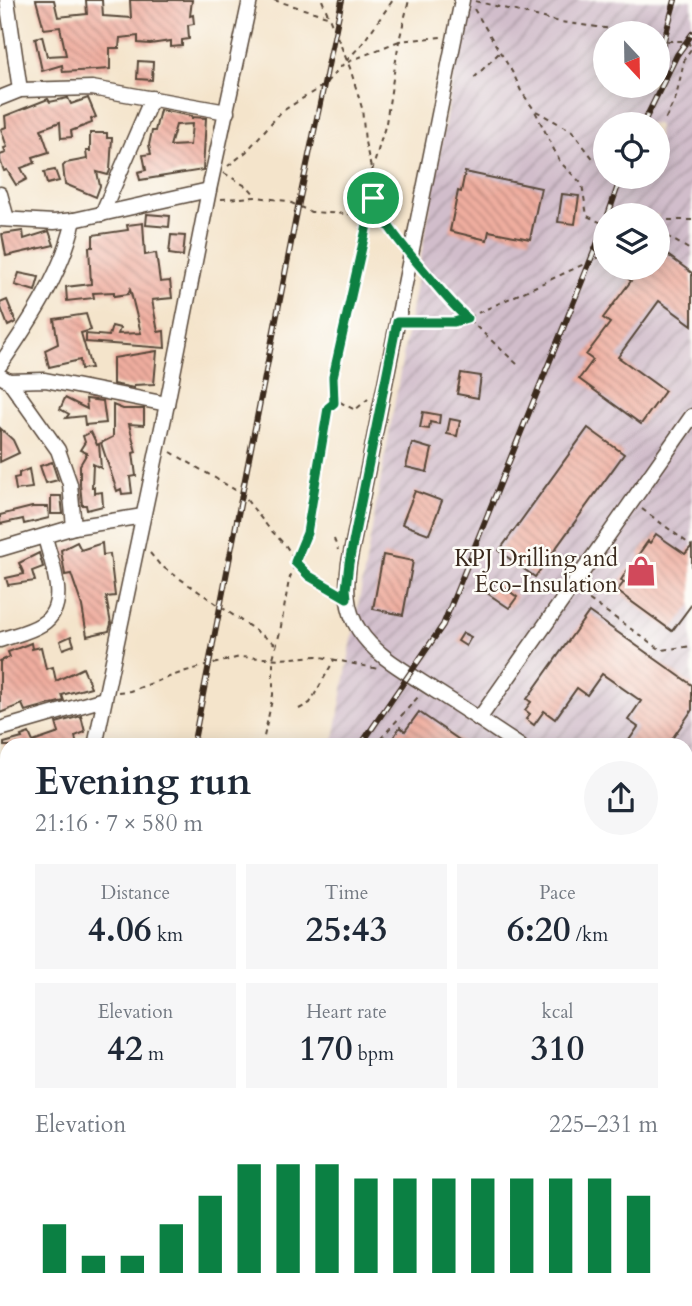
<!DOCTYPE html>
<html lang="en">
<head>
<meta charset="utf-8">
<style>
  :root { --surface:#fff; --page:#f6f6f7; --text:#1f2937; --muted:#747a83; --accent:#0b8043 }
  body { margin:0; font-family:Cardo,serif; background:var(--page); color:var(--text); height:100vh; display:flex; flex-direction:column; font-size:26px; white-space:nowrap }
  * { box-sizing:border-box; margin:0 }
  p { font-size:23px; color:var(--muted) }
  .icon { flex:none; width:38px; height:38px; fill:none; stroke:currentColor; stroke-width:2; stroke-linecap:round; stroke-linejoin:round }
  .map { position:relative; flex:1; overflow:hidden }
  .drawer { position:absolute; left:0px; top:738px; width:693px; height:569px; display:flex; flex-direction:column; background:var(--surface); border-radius:21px 21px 0 0; box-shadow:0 4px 18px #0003 }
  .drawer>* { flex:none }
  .needle { width:46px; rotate:158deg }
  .tools { position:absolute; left:593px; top:21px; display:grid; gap:14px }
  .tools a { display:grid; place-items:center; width:77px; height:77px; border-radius:50%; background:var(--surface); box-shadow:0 4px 18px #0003; font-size:35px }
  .pin { position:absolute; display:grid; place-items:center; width:60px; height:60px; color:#fff; margin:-30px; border:4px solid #fff; border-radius:50%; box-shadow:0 2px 7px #0007 }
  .round { display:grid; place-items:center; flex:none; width:74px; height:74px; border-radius:37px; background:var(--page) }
  .headline { display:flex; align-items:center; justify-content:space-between; height:119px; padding:0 35px }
  h1 { font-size:38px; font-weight:700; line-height:52px }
  .figures { display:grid; grid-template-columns:repeat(3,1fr); gap:10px; height:119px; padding:7px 35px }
  .figures div { display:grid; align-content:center; border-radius:0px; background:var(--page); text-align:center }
  .figures b { font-size:35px; font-weight:700 }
  .figures small { font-size:19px; font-weight:400 }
  .figures p { font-size:19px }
  .chart { height:196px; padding:14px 35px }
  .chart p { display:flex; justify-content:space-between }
  .chart svg { width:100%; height:126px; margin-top:7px; stroke:var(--accent); stroke-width:6 }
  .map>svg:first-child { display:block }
  .industrial { fill:url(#industrial-furrows); fill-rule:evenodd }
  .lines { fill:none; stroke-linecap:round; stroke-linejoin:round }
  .stream { stroke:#6bb9e5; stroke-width:3.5 }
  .building { fill:url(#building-back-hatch); fill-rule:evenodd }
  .minor-casing { stroke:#574638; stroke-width:17 }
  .path { stroke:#574638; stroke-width:2; stroke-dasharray:5 5; stroke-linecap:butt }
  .minor { stroke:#fff; stroke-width:14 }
  .rail-casing { stroke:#3b2a1e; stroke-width:6 }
  .rail { stroke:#fdfcf7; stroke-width:3.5; stroke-dasharray:10; stroke-linecap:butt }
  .route-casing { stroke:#fff; stroke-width:14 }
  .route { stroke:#0b8043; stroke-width:9 }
  .labels { text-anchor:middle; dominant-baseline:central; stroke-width:5; stroke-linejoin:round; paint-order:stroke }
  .poi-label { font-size:23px; fill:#3b2a1e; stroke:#fdfcf7; text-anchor:end }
</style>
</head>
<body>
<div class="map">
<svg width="692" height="1306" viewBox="0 0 692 1306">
  <defs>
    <pattern id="industrial-furrows" width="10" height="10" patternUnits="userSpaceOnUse" patternTransform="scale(1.75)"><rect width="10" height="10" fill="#d1bdcb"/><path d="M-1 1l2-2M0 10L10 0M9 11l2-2" fill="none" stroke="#ab9aa4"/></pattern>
    <pattern id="building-back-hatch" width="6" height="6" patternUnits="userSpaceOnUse" patternTransform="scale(1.75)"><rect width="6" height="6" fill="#efad9f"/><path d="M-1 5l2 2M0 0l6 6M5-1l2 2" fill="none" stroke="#c38d81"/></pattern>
  </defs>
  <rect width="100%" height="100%" fill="#fdfcf7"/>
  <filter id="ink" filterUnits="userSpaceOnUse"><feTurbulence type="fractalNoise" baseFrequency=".0143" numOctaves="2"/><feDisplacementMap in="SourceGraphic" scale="14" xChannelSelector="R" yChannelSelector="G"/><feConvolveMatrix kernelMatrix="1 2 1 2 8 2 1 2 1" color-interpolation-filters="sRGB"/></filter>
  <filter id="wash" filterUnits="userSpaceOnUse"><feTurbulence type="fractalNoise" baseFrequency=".00686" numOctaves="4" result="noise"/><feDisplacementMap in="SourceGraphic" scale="28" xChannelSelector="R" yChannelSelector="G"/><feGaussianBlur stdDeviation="1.57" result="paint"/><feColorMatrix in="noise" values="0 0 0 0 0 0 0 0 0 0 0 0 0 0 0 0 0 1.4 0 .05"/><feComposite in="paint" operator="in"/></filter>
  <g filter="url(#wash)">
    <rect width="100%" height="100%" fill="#f4e4cb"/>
    <path class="industrial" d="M467 0H692V1306H270V1300H686V746L333 745ZM606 33H658V86H606ZM606 124H658V177H606ZM606 215H658V268H606Z"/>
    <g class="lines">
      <g class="stream">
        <polyline points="686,1057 692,1056"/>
        <polyline points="0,1212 7,1208"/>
      </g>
    </g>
    <g id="blocks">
      <g class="building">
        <polygon points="36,0 54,0 58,17 87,14 86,0 102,0 103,16 131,18 130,0 192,0 190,16 193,15 194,24 188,25 189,39 182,40 182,46 171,47 171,41 150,44 138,43 138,36 120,38 119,48 110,48 110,69 63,72 62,65 42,71 35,38 42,36 47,56 66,55 60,27 44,29"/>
        <polygon points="138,61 153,62 152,80 137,79"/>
        <polygon points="68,98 71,104 88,98 96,117 91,119 92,123 71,131 72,137 61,138 60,122 41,129 49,152 33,157 35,163 21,168 27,179 16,185 7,170 4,171 0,160 0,155 6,153 4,148 7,147 1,129 6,127 5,116 48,99 50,102"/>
        <path d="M160 110 192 116V119V117L206 118 203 170 140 180 138 172 146 170 143 155 151 154 149 145 152 131H155ZM192 124 190 145 170 146 176 125Z"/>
        <polygon points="90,133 107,133 107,138 112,138 110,170 108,175 97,172 100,186 96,197 65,184 63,166 66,163 87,159 86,151 90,151"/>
        <polygon points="55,170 59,181 47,184 44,172"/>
        <polygon points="465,172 541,188 530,239 489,231 487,240 450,231 458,191 461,192"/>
        <polygon points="562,194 579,196 575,224 558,222"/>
        <polygon points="147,214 170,216 169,227 146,225"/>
        <polygon points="143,223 145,255 156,253 160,282 170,281 172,298 152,300 158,332 164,331 165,348 86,342 86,334 109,336 112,326 120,328 118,334 141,333 130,289 128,294 114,296 114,292 93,293 94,298 67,301 66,287 91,284 89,247 93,247 93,235 128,230 127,225"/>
        <polygon points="23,231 24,239 49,231 54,245 6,256 2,234"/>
        <polygon points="171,235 185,236 183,256 169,254"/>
        <polygon points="658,248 692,273 692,325 659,301 618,357 665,391 641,424 579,379 593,360 586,355 610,323 603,318 631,281 624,275 629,268 658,268"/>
        <polygon points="19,273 39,277 35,291 15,285"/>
        <polygon points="7,300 16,322 8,326 0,305 0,303"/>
        <polygon points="86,314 91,330 81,333 91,368 81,369 80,360 49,367 45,350 58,344 54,319"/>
        <polygon points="157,351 154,384 134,385 134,388 113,384 113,358"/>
        <polygon points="461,373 481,376 478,398 457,394"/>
        <polygon points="65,398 87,409 86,399 103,401 106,423 85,425 84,416 66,418 69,414 60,409"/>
        <polygon points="113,405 123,409 144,409 144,425 129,424 136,452 133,453 136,476 130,477 132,493 122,494 121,489 117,491 101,443 113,437"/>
        <polygon points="423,412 440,415 439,424 430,422 429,429 420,428"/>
        <polygon points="450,419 460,421 457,436 447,434"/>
        <polygon points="0,428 13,440 19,453 0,462"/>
        <polygon points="588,428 624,454 535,577 499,551"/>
        <polygon points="91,432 97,445 99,444 101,468 93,464 92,487 94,487 94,493 102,492 103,506 87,510 86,505 82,505 80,484 80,465 87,453 80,450 85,442 83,436"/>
        <polygon points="412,443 432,449 427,472 406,467"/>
        <polygon points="52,462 58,480 46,483 40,466"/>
        <polygon points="29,469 32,488 16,490 14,478 19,477 19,473"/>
        <polygon points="415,491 442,501 429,534 402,524"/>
        <polygon points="51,496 61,496 63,514 51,514"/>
        <polygon points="32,507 48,507 49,518 24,524 23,519 0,524 0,515"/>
        <polygon points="656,534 685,554 692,546 692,604 672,631 617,591 624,582 621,580 629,568 632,570 641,556 639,554 648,541 650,543"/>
        <polygon points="77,542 81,550 102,543 103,555 110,554 115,596 106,597 111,624 109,631 87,636 82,606 71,574 65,575 61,550"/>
        <polygon points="39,553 43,567 32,571 35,581 8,585 6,578 24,574 19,563"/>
        <polygon points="383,555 413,561 403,615 373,609"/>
        <polygon points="496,581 517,597 509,608 487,593"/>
        <polygon points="589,612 692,685 692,710 667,746 625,746 638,727 628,720 641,701 602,674 587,695 577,688 555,719 544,711 534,725 526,719 530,714 525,710 531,702 527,699"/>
        <polygon points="463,633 471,637 466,646 458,641"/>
        <polygon points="71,636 74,645 63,649 60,641"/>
        <polygon points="31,643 32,649 41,647 46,669 53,667 56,681 83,668 91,687 62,695 64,701 51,704 25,711 22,704 0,713 0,661 10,657 8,652"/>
        <polygon points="419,712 468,746 388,746 400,727 405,731"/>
        <polygon points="81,716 85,732 75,736 77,746 4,746 4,743 22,738 21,736 29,733 33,742 59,733 56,723"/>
      </g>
    </g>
  </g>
  <g filter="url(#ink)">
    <use href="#blocks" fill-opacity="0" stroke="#574638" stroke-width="2"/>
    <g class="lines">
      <g class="minor-casing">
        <g id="minor">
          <polyline points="7,0 20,90"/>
          <path d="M462 0 349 563C346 587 345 609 359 630 376 657 409 673 434 690 463 708 491 727 520 746"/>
          <polyline points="0,98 20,90 92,88 227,112"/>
          <polyline points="0,194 7,219"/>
          <polyline points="102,214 152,98"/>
          <polyline points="0,219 54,222 74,220 209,190"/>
          <path d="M0 365C31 320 62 274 74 220"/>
          <polyline points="0,376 9,381 58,450 70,484 74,527"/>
          <polyline points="9,381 45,380 167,404"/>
          <polyline points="0,549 74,527 143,516"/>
          <path d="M0 640C14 635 30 632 42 624 71 606 51 563 45 537"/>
          <polyline points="479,719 692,416"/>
          <polyline points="0,729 104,699"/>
          <polyline points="95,746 167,404 209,190 250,0"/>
          <polyline points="0,768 7,788"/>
          <polyline points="686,854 692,858"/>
          <polyline points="0,908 7,906"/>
          <polyline points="0,988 7,988"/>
          <polyline points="0,1112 7,1109"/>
          <polyline points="686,1251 692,1252"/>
        </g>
      </g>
      <g class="path">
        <polyline points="274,0 327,16"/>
        <polyline points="322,0 350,68 362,108 365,142 372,172 373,198 382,218"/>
        <polyline points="475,1 560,22 642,33"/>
        <polyline points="474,9 514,75 521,91 535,111 560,162 582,184 587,216 606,225"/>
        <polyline points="658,38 664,41 687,41 692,48 685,57 676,97 664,122"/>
        <polyline points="348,62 399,41 409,0"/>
        <polyline points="474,78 499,53"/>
        <polyline points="536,111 572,131 594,160"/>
        <polyline points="228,166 246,152 281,112 324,85 362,44 393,0"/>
        <polyline points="372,171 386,123 399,41 441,37"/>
        <polyline points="224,173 249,188 256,196"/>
        <polyline points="221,199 257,197 287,201 311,212 369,215 373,198"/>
        <polyline points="658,220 692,220"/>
        <polyline points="658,231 692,251"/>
        <polyline points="422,269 450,304 467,318"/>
        <polyline points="410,322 454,322 466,318"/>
        <polyline points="517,364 467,318 606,254"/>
        <polyline points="334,402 333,377 369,215 383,219 400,244"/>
        <polyline points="171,452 242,494 268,527 286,546 302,571 333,592"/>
        <polyline points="642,509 692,546"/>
        <polyline points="334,539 338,550"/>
        <polyline points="150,553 160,565 275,644"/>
        <polyline points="581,594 661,650 692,646"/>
        <polyline points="118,692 130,691 186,671 240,657 281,659 317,656 378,669"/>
        <polyline points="299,709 310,703 334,660"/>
        <polyline points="262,746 273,695 273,658 280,632 289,580 307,533 328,408 331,404 340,402 355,410 368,399"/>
        <polyline points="374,746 419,696"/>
        <polyline points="248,1306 250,1300"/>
      </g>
      <use href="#minor" class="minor"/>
      <g class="rail-casing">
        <g id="rail">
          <polyline points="658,62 675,0"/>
          <polyline points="643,124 677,55 692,34"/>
          <polyline points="608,215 621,177"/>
          <polyline points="193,746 298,207 342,0"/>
          <polyline points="360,746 443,625 606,222"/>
          <polyline points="225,1300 226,1306"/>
        </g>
      </g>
      <use href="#rail" class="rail"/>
    </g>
  </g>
  <g class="lines" filter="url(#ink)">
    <g class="route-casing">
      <path id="route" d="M373 198C387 229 408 252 430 278 442 292 453 306 467 318L454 322H397L349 563 346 589 347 598 309 576 295 562 307 533 328 408 334 403 333 377Z"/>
    </g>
    <use href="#route" class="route"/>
  </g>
  <defs>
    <g id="shop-bare" transform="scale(2.415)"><path d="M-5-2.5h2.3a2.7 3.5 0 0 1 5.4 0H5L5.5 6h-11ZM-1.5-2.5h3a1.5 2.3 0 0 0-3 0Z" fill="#d1495b" stroke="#fdfcf7" stroke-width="2.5" paint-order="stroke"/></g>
  </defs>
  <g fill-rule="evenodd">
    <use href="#shop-bare" x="641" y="571"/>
  </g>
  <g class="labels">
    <g class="poi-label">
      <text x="618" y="558">KPJ Drilling and<tspan x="618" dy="26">Eco-Insulation</tspan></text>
    </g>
  </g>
</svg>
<div class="tools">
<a><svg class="needle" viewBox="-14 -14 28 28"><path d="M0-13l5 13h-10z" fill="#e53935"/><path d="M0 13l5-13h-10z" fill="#747a83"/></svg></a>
<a><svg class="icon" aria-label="locate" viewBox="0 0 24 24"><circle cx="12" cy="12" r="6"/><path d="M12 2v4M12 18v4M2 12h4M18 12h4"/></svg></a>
<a><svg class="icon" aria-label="layers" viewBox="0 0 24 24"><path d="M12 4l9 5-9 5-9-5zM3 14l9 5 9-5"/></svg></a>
</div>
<div class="pin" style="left:373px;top:198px;background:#1e9e55"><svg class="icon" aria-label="arrive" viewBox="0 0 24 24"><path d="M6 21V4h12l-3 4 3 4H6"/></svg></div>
<section class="drawer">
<div class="headline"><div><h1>Evening run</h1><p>21:16 · 7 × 580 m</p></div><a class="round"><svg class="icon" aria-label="share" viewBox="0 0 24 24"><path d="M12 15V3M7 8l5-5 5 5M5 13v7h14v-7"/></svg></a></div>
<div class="figures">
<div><p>Distance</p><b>4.06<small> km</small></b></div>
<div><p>Time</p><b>25:43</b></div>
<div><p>Pace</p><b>6:20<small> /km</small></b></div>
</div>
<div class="figures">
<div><p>Elevation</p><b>42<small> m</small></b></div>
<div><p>Heart rate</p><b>170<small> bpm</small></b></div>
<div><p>kcal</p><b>310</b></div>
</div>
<div class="chart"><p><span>Elevation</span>225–231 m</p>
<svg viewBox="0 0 160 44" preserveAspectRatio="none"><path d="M5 44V27M15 44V38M25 44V38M35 44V27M45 44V17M55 44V6M65 44V6M75 44V6M85 44V11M95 44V11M105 44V11M115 44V11M125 44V11M135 44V11M145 44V11M155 44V17"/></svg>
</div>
</section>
</div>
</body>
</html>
